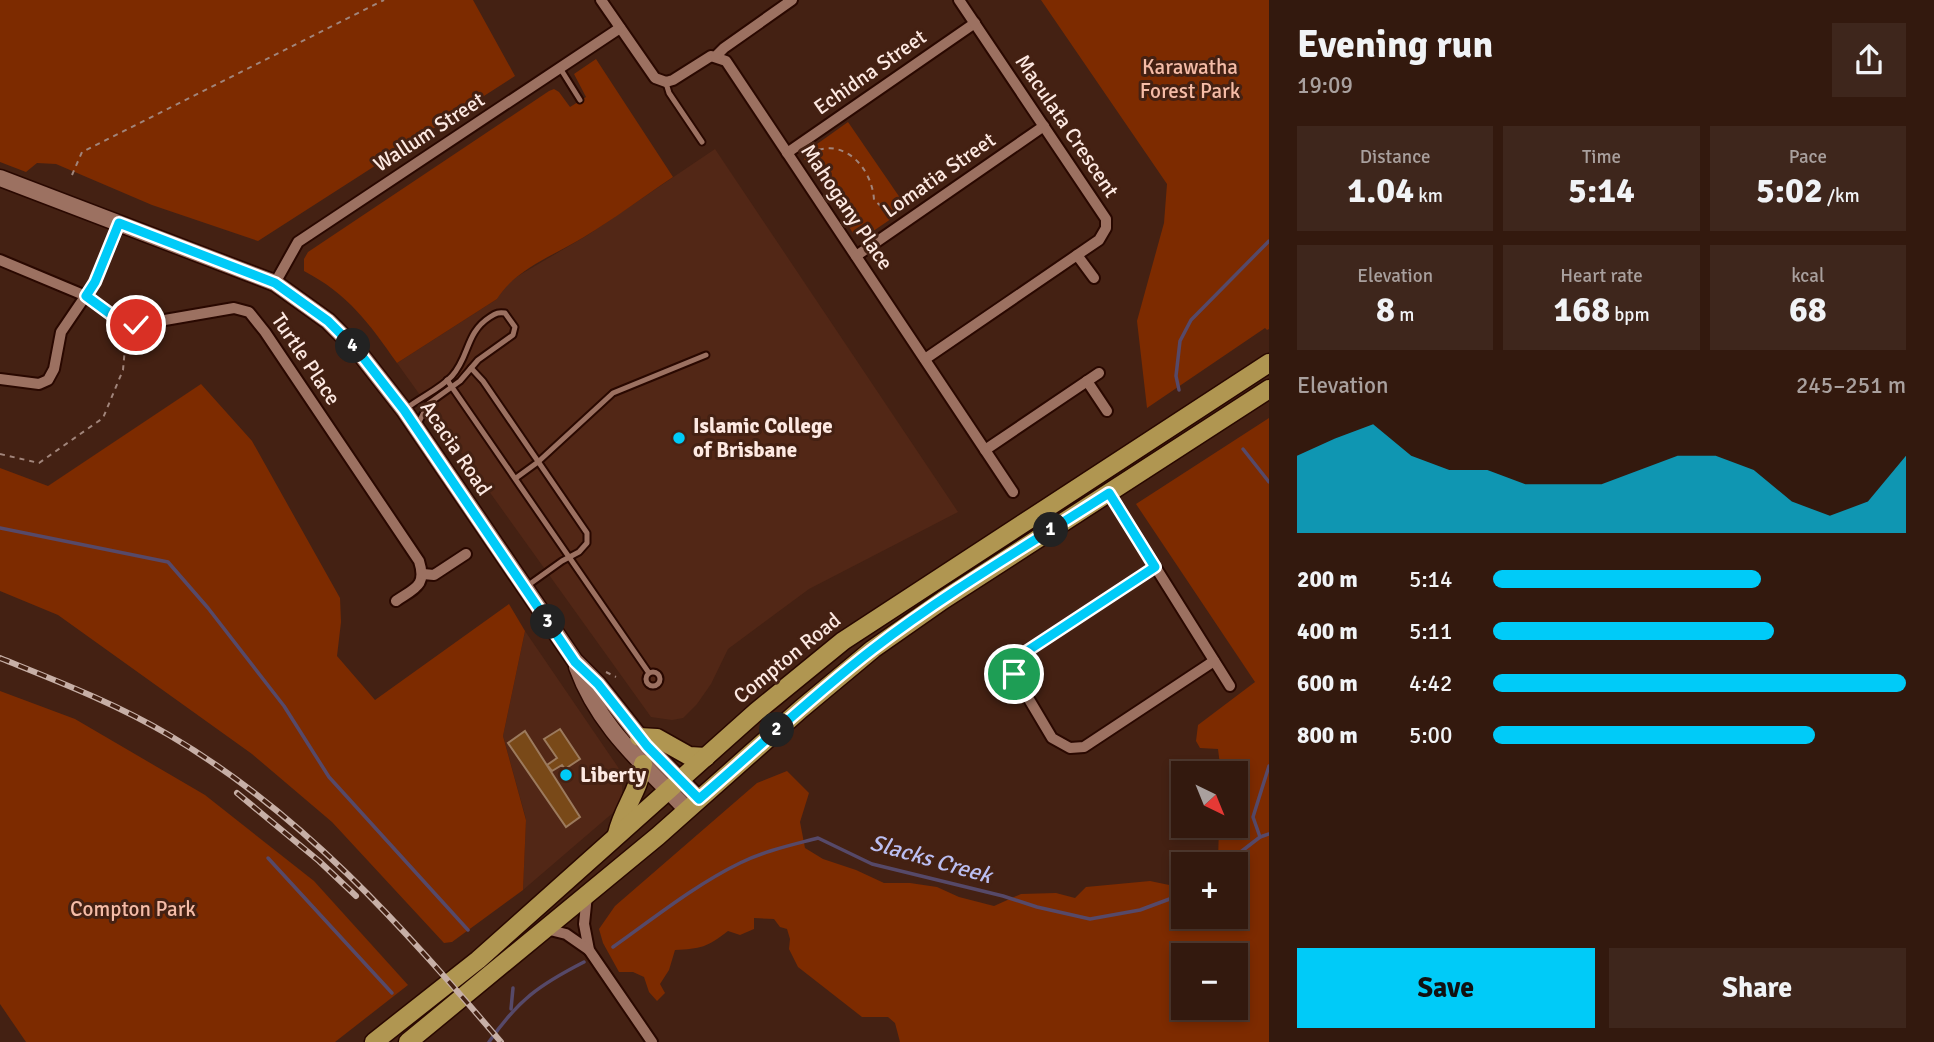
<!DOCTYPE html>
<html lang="en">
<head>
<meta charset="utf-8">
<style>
  :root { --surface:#33190e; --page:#3e261c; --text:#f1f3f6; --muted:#a9a09e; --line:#4e382e; --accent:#00cbf8 }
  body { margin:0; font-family:Signika,sans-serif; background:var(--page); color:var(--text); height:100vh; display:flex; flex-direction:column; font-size:26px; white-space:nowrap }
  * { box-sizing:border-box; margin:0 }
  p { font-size:23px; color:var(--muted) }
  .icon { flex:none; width:38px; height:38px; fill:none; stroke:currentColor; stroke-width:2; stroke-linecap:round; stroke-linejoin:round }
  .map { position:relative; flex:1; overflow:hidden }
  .drawer { display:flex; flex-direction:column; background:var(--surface); width:665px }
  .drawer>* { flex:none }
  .needle { width:46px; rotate:137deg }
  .controls { position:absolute; left:1171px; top:761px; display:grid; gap:14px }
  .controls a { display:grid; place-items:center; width:77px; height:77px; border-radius:0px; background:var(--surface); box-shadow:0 4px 10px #0003,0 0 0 2px var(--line); font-size:35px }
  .pin { position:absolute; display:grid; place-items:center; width:60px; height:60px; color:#fff; margin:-30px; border:4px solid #fff; border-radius:50%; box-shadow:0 2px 7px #0007 }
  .km { position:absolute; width:35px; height:35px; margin:-18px; border-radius:50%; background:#222; color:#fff; font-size:19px; line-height:35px; text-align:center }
  .round { display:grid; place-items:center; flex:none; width:74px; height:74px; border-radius:0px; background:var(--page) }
  .summary { display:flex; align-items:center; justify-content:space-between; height:119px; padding:0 28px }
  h1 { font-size:38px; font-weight:700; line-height:52px }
  .metrics { display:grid; grid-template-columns:repeat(3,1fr); gap:10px; height:119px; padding:7px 28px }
  .metrics div { display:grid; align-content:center; border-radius:0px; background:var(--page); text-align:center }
  .metrics b { font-size:35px; font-weight:700 }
  .metrics small { font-size:19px; font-weight:400 }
  .metrics p { font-size:19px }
  .chart { height:196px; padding:14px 28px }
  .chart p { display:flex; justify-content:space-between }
  .chart svg { width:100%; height:126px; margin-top:7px; fill:var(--accent); opacity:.7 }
  .cta { display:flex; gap:14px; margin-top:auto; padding:14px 28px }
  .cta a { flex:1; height:80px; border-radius:0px; background:var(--accent); color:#111; font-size:28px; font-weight:700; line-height:80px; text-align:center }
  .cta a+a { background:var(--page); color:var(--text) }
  ul { padding:0 28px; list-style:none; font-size:23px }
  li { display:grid; grid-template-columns:112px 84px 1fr; align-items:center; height:52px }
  li i { height:18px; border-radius:9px; background:var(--accent) }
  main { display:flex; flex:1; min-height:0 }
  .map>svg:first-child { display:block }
  .built { fill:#522716 }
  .green { fill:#7d2b00; fill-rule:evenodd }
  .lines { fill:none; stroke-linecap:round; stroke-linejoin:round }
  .stream { stroke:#564969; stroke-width:3.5 }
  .building { fill:#794918; stroke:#9c7a5d; stroke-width:2 }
  .lane-casing { stroke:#290800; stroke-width:9 }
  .street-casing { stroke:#290800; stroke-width:14 }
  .secondary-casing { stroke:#290800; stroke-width:19 }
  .primary-casing { stroke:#290800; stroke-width:21 }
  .path { stroke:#a1857b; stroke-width:2; stroke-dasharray:5 5; stroke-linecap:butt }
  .lane { stroke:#9c7161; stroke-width:5 }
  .street { stroke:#9c7161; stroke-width:10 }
  .secondary { stroke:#9c7161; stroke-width:16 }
  .primary { stroke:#b09651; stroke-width:18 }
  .rail-casing { stroke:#c7afa6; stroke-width:6 }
  .rail { stroke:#442113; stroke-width:3.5; stroke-dasharray:10; stroke-linecap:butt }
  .route-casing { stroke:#fff; stroke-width:14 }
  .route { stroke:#00cbf8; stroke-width:9 }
  .poi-dot { fill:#00cbf8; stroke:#442113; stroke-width:2.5 }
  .labels { text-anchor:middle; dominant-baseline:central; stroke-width:6; stroke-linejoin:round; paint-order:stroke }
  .park-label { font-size:21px; fill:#f5bca7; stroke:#442113 }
  .street-label { font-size:21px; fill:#fde9e2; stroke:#442113 }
  .poi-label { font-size:21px; font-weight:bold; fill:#fde9e2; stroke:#442113; text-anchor:start }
  .water-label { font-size:23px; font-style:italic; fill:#bbbef1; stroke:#442113 }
</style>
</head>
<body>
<main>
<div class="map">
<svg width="1269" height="1042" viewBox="0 0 1269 1042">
  <rect width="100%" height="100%" fill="#442113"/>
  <g class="built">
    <polygon points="715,149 958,512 809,589 728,649 711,684 697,704 683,718 672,720 651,717 397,363 497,299 504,286 518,276 586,236"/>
    <polygon points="525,631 622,773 622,798 615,811 523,890 526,819 503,736"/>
  </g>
  <g class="green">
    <polygon points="0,0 473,0 515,76 258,241 152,205 56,164 37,163 26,172 0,162"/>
    <polygon points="1041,0 1269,0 1269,329 1267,330 1265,328 1147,408 1137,321 1164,223 1167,184"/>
    <path d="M596 59 673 177C643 197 614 219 584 237 555 255 515 269 497 299L397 363C369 323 348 294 304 271V259L308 252 549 91 554 89 559 92 570 107 586 97 574 74Z"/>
    <polygon points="848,122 907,208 866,236 855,236 804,159 810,149"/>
    <polygon points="201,384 252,441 340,598 341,622 337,656 375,700 509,604 525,631 503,736 526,820 523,890 452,942 444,943 332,822 252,754 58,615 0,591 0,468 48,486"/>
    <path d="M1269 418V1042H900L895 1023 888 1017H862L798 967 789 949 790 939 787 929 780 927 774 919 754 918V929L740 935 728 931C708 947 700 949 675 950L669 970 660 984 665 993 657 1001 649 992 644 977 633 972H619L603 943 599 929 615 906 757 783 787 771 809 793 800 822 805 848 823 859 856 870 884 883H910L937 887 959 897 994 906 1021 894 1056 893 1075 898 1086 887 1150 881 1174 886 1183 883V917H1236V864H1213L1218 860 1219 827 1228 834 1247 827 1248 815 1236 809V774L1221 773 1218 749 1200 748 1196 741 1198 725 1255 682 1136 504ZM1183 956H1236V1008H1183Z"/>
    <polygon points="0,691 75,719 205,795 314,881 408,985 335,1042 26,1042 0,1004"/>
  </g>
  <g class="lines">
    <g class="stream">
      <polyline points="1179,390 1176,376 1180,341 1191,320 1269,241"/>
      <polyline points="1243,449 1269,482"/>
      <polyline points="0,528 168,562 208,608 284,706 329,777 468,930"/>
      <polyline points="1260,837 1269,834"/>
      <polyline points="268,858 392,993"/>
      <polyline points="1225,864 1260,837 1253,817 1269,766"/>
      <path d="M613 947C654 918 695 885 740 863 764 851 792 845 818 838L872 864 1003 896 1037 907 1090 919 1140 910 1183 894"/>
      <polyline points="511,1009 513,988"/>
      <path d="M489 1042C518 1000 539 985 584 962"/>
    </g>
  </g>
  <g class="building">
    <polygon points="560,729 580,759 565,769 562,765 552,771 547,765 557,758 544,739"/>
    <polygon points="525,731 580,817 566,827 508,743"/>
  </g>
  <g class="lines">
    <g class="lane-casing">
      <g id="lane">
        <polyline points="560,68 580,100"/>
        <polyline points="666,83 669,93 702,142"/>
        <polyline points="471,368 483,381 587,533 587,543 579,552 562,561 527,586"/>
        <polyline points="447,380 649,673"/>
        <path d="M407 408C421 397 440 389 452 376 470 356 465 333 490 317 496 313 499 312 505 313L515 327 513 335 478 360 460 381 428 404 418 424"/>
        <polyline points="516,478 538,462 613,393 706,355"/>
        <circle cx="653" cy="679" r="7"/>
      </g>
    </g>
    <g class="street-casing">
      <g id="street">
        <polyline points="601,0 655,78 666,82 673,80 711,56 726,61 1013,492"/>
        <polyline points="716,56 724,48 792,0"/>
        <polyline points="787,153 975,23"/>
        <polyline points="1077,255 1094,278"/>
        <polyline points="856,256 1044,126"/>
        <path d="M0 260 86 296 120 321 136 325 234 308 249 312 265 332 419 561C427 586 415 588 396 601"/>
        <polyline points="275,283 298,242 620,28"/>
        <polyline points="925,359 1099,240 1106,228 1106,219 959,0"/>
        <polyline points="0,379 39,384 48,380 54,369 61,332 95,282 119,224"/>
        <polyline points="1087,381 1107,411"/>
        <polyline points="985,450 1099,373"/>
        <polyline points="1109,493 1230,686"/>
        <polyline points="1155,567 1018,657 1014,674 1052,738 1070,748 1084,747 1214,661"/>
        <polyline points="423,574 434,575 466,554"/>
        <polyline points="587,895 584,924 589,950 652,1042"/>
        <polyline points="546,929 566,934 589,950"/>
      </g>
    </g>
    <g class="secondary-casing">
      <g id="secondary">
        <polyline points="0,178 275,283 328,321 358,351 404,410 575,661 598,684 647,746 699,799"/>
        <path d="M577 667C599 728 644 764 687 810"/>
      </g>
    </g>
    <g class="primary-casing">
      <g id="primary">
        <polyline points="639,737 657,738 689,756 706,757"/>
        <path d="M617 834C623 808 639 791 643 764"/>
        <polyline points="374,1042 478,960 756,712 843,641 1269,363"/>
        <polyline points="408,1042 658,836 801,709 873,649 943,600 1269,389"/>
      </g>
    </g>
    <g class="path">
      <path d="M809 152C817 150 828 147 836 149 859 154 873 179 874 200L892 216"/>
      <polyline points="72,175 82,152 384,0"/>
      <polyline points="0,454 39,463 103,418 123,370 126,336"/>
      <polyline points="606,672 616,677"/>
    </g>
    <use href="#lane" class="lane"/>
    <use href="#street" class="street"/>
    <use href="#secondary" class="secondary"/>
    <use href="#primary" class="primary"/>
    <g class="rail-casing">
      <g id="rail">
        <path d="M0 658C57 681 115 703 169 735 302 813 402 926 501 1042"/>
        <polyline points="237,793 319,861 356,896"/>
      </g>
    </g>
    <use href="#rail" class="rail"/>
  </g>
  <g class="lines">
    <g class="route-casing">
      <path id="route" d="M136 325 120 321 86 296 95 282 119 223 275 283 328 321 358 351 404 410 575 662 598 684 647 746 699 799C757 749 812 696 873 649 947 592 1030 544 1109 493L1155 567 1018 657 1014 674"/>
    </g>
    <use href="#route" class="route"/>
  </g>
  <g class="poi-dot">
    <circle cx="679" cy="438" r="7"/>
    <circle cx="566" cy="775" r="7"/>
  </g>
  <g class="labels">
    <g class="park-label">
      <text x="1190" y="67">Karawatha<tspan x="1190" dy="24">Forest Park</tspan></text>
      <text x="133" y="909">Compton Park</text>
    </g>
    <g class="street-label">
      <text transform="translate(870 72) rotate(-35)">Echidna Street</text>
      <text transform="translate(1067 126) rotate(56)">Maculata Crescent</text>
      <text transform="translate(429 132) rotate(-33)">Wallum Street</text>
      <text transform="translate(939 175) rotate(-35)">Lomatia Street</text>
      <text transform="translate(847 207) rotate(56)">Mahogany Place</text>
      <text transform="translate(306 359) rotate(56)">Turtle Place</text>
      <text transform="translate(456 448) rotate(56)">Acacia Road</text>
      <text transform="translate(787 658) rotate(-39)">Compton Road</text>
    </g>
    <g class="poi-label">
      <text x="693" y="426">Islamic College<tspan x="693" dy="24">of Brisbane</tspan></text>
      <text x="580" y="775">Liberty</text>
    </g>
    <g class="water-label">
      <text transform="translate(931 859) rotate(16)">Slacks Creek</text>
    </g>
  </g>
</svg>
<div class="controls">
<a><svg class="needle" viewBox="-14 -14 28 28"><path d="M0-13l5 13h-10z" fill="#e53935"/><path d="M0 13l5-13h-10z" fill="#a9a09e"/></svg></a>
<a>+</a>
<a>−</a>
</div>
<div class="pin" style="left:1014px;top:674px;background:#1e9e55"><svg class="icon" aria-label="arrive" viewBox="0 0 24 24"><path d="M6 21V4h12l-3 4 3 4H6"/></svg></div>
<div class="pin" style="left:136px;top:325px;background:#d93025"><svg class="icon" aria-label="check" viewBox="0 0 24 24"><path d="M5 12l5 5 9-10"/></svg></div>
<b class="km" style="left:1051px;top:530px">1</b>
<b class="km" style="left:777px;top:730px">2</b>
<b class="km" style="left:548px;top:622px">3</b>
<b class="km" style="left:353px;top:346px">4</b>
</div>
<section class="drawer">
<div class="summary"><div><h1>Evening run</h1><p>19:09</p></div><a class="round"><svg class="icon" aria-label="share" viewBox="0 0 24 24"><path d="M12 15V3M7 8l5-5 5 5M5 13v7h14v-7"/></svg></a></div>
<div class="metrics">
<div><p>Distance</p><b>1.04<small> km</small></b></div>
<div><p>Time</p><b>5:14</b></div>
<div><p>Pace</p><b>5:02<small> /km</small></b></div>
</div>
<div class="metrics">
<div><p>Elevation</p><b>8<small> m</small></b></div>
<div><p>Heart rate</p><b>168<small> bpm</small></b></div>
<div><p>kcal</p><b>68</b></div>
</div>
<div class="chart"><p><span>Elevation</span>245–251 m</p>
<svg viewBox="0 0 160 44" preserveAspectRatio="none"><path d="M0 44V17L10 11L20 6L30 17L40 22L50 22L60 27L70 27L80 27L90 22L100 17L110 17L120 22L130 33L140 38L150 33L160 17V44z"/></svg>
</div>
<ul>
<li><b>200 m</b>5:14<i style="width:65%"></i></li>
<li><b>400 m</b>5:11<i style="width:68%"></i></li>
<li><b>600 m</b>4:42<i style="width:100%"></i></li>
<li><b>800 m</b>5:00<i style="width:78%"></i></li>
</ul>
<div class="cta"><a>Save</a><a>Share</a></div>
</section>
</main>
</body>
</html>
